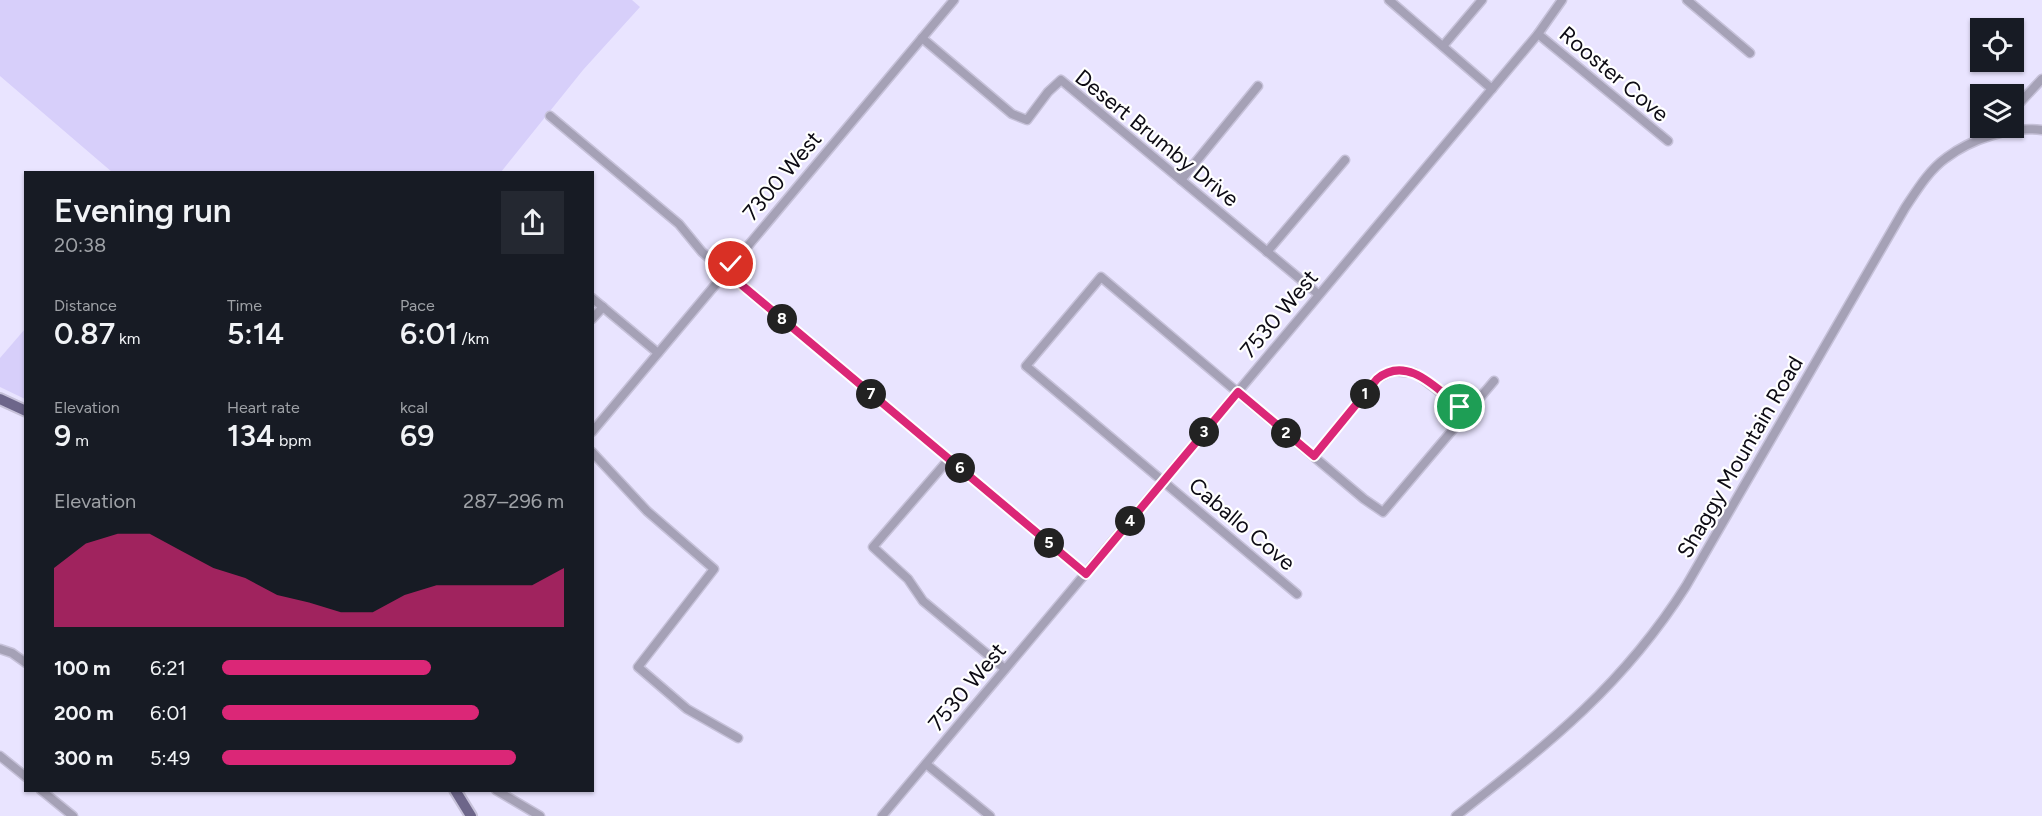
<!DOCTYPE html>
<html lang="en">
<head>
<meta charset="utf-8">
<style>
  :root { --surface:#171b24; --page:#242831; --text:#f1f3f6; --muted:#9ea1a6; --accent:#db2777 }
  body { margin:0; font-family:Figtree,sans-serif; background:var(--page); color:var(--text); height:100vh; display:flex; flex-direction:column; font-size:22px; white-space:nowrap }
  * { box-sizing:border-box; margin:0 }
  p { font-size:20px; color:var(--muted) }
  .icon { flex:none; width:33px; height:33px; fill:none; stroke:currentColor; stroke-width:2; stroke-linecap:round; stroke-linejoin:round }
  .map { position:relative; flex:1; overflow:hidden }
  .details { position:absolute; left:24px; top:171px; width:570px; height:621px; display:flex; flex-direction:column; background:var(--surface); border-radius:0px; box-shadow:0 2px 4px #0004 }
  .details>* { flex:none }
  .buttons { position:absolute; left:1970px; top:18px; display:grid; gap:12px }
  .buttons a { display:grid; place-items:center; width:54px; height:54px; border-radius:0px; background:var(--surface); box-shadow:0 2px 4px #0004; font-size:30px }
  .pin { position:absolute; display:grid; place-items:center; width:51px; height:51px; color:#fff; margin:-26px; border:3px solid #fff; border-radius:50%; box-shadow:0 2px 6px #0007 }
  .km { position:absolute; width:30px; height:30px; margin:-15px; border-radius:50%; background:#222; color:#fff; font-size:16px; line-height:30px; text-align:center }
  .round { display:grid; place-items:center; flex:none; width:63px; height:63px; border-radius:0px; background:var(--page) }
  .head { display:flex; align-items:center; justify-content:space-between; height:102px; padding:0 30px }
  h1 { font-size:33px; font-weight:600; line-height:45px }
  .figures { display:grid; grid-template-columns:repeat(3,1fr); gap:9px; height:102px; padding:6px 30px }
  .figures div { display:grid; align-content:center }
  .figures b { font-size:30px; font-weight:600 }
  .figures small { font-size:16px; font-weight:400 }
  .figures p { font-size:16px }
  .chart { height:168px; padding:12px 30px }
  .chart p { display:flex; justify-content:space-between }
  .chart svg { width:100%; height:108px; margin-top:6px; fill:var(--accent); opacity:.7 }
  ul { padding:0 30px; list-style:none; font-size:20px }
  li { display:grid; grid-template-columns:96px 72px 1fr; align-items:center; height:45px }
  li i { height:15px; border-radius:8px; background:var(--accent) }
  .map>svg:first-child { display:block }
  .green { fill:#d7cffa }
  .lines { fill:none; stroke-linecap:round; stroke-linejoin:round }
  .minor-casing { stroke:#c6c1d9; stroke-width:11 }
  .major-casing { stroke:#c6c1d9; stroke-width:14 }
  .minor { stroke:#a5a1b6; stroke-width:8 }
  .major { stroke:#6d668a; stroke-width:10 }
  .route-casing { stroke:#fff; stroke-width:12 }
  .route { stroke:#db2777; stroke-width:8 }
  .labels { text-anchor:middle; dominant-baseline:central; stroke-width:4.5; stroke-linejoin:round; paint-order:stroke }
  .street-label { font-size:22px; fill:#0d0b14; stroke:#fff }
</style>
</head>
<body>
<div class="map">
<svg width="2042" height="816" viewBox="0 0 2042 816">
  <rect width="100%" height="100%" fill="#e9e4ff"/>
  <g class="green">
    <polygon points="0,0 632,0 640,7 583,70 501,172 112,172 0,76"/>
    <polygon points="25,329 25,399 0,387 0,358"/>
  </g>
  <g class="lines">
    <g class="minor-casing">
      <g id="minor">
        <polyline points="1389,0 1492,89"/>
        <polyline points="1687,0 1750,53"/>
        <polyline points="1538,34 1668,141"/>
        <polyline points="922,38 1012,114 1027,120 1048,92 1061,80 1318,294"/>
        <polyline points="1443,46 1482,0"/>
        <polyline points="2013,110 2042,79"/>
        <polyline points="550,116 679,224 702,252 1086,574"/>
        <polyline points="1181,180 1258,86"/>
        <polyline points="1267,252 1345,160"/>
        <polyline points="592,298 658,353"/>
        <polyline points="592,319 603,307"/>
        <polyline points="592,432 954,0"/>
        <polyline points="592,452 647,511 714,569 638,667 687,709 738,738"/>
        <polyline points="1314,456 1377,379 1392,371 1415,373 1467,413"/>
        <polyline points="949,459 873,547 908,579 923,601 1005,669"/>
        <polyline points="1297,594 1026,366 1101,277 1364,499 1383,512 1494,381"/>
        <polyline points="0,649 12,653 26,663"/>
        <polyline points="0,756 26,777"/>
        <polyline points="926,764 990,816"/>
        <polyline points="41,790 73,816"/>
        <polyline points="496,790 540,816"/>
        <polyline points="882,816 1538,34 1562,0"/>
        <path d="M1456 816C1548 744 1622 687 1686 586L1905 208C1917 190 1929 170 1946 158 1971 139 2010 126 2042 130"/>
      </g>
    </g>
    <g class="major-casing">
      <g id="major">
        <polyline points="0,399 26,411"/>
        <polyline points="455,790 471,816"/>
      </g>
    </g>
    <use href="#minor" class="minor"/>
    <use href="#major" class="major"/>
  </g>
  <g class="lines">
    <g class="route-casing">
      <path id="route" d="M731 264 725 271 1086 574 1238 392 1314 456 1377 379C1407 354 1437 389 1460 407"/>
    </g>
    <use href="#route" class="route"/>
  </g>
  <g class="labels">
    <g class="street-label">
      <text transform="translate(1614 74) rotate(40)">Rooster Cove</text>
      <text transform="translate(1157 138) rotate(39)">Desert Brumby Drive</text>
      <text transform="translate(782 176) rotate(-50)">7300 West</text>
      <text transform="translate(1279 314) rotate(-50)">7530 West</text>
      <text transform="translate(1740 457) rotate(-60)">Shaggy Mountain Road</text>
      <text transform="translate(1242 524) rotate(40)">Caballo Cove</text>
      <text transform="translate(967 687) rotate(-50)">7530 West</text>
    </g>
  </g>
</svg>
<div class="buttons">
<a><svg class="icon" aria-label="locate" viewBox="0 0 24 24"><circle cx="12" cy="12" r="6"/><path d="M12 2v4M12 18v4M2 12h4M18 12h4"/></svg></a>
<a><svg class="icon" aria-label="layers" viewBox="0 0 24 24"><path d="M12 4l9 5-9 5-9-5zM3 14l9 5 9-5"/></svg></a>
</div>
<div class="pin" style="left:1460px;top:407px;background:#1e9e55"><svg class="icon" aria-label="arrive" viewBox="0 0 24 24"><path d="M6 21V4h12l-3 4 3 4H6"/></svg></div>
<div class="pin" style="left:731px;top:264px;background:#d93025"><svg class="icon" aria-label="check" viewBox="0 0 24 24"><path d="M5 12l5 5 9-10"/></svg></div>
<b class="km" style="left:1365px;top:394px">1</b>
<b class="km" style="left:1286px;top:433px">2</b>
<b class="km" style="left:1204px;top:432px">3</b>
<b class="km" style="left:1130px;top:521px">4</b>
<b class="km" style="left:1049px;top:543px">5</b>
<b class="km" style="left:960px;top:468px">6</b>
<b class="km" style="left:871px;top:394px">7</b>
<b class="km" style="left:782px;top:319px">8</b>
<section class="details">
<div class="head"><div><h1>Evening run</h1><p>20:38</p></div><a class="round"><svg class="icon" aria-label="share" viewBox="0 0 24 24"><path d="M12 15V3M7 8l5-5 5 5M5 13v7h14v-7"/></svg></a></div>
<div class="figures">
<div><p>Distance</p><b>0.87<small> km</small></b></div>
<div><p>Time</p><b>5:14</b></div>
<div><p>Pace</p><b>6:01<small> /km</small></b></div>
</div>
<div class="figures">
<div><p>Elevation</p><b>9<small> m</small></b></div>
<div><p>Heart rate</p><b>134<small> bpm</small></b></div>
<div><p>kcal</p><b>69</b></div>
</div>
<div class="chart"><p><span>Elevation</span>287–296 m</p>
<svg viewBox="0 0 160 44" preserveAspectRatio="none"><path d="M0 44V20L10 10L20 6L30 6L40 13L50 20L60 24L70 31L80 34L90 38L100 38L110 31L120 27L130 27L140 27L150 27L160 20V44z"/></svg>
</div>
<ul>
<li><b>100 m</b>6:21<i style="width:61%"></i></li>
<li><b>200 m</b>6:01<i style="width:75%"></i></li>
<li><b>300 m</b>5:49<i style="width:86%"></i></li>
</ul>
</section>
</div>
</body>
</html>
